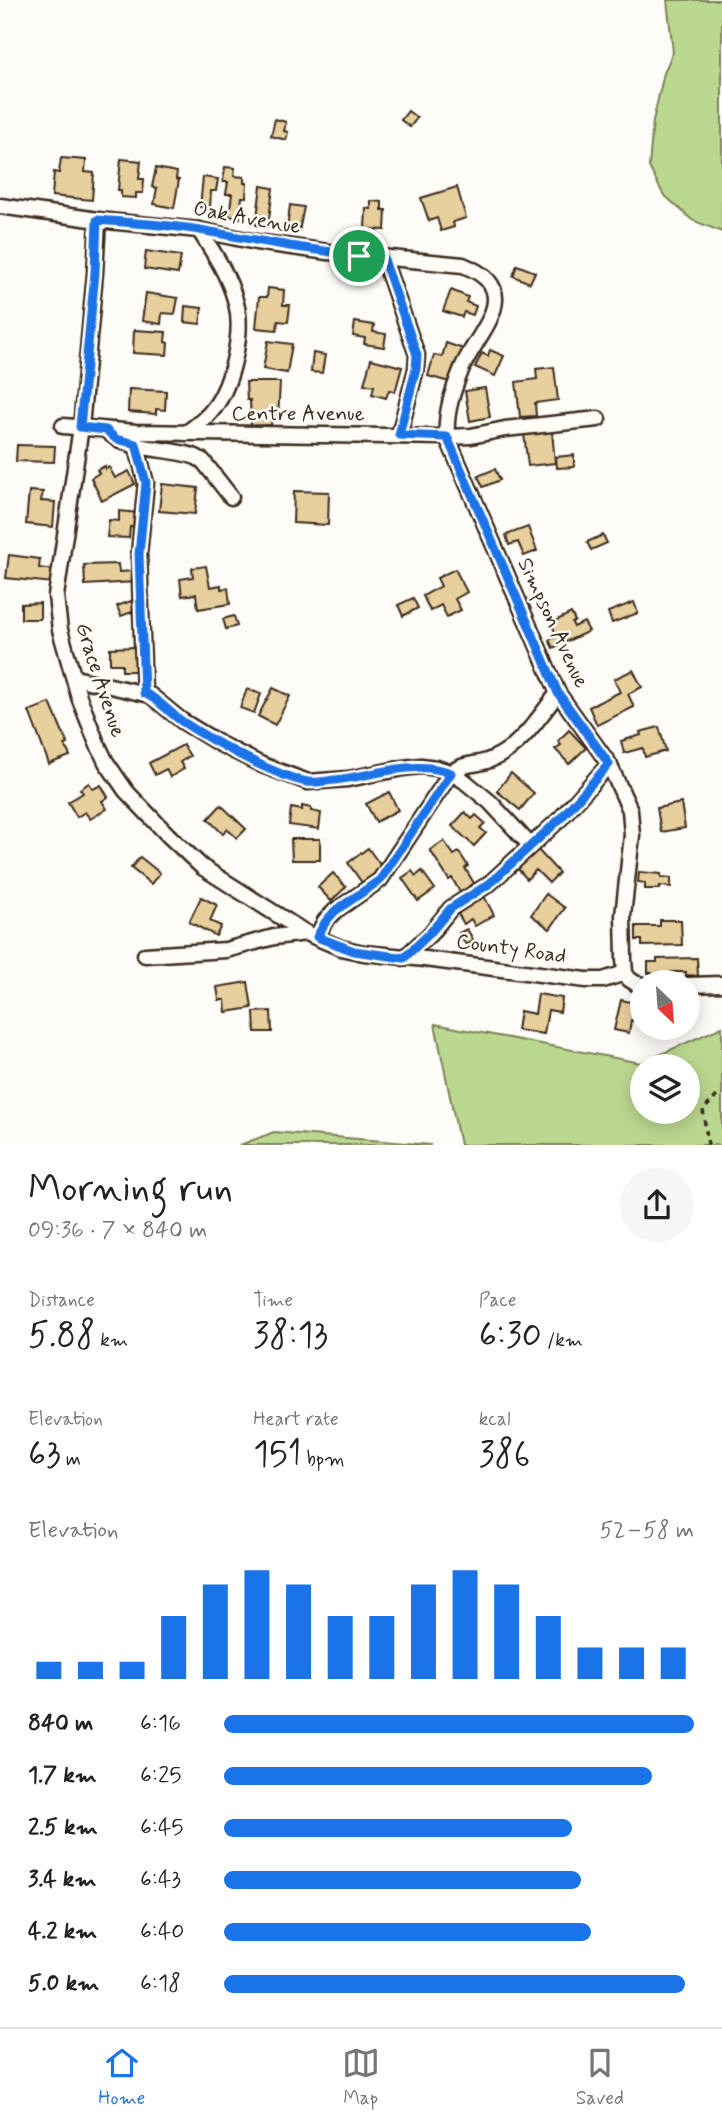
<!DOCTYPE html>
<html lang="en">
<head>
<meta charset="utf-8">
<style>
  :root { --surface:#fff; --page:#f6f6f6; --text:#222; --muted:#767676; --line:#e0e0e0; --accent:#1a73e8 }
  body { margin:0; font-family:Mynerve,sans-serif; background:var(--page); color:var(--text); height:100vh; display:flex; flex-direction:column; font-size:26px; white-space:nowrap }
  * { box-sizing:border-box; margin:0 }
  p { font-size:23px; color:var(--muted) }
  .icon { flex:none; width:38px; height:38px; fill:none; stroke:currentColor; stroke-width:2; stroke-linecap:round; stroke-linejoin:round }
  .map { position:relative; height:1145px; overflow:hidden }
  .panel { display:flex; flex-direction:column; background:var(--surface); flex:1 }
  .panel>* { flex:none }
  .needle { width:46px; rotate:155deg }
  .fabs { position:absolute; left:630px; top:970px; display:grid; gap:14px }
  .fabs a { display:grid; place-items:center; width:70px; height:70px; border-radius:50%; background:var(--surface); box-shadow:0 4px 18px #0003; font-size:35px }
  .pin { position:absolute; display:grid; place-items:center; width:60px; height:60px; color:#fff; margin:-30px; border:4px solid #fff; border-radius:50%; box-shadow:0 2px 7px #0007 }
  .round { display:grid; place-items:center; flex:none; width:74px; height:74px; border-radius:37px; background:var(--page) }
  .head { display:flex; align-items:center; justify-content:space-between; height:119px; padding:0 28px }
  h1 { font-size:38px; font-weight:600; line-height:52px }
  .metrics { display:grid; grid-template-columns:repeat(3,1fr); gap:10px; height:119px; padding:7px 28px }
  .metrics div { display:grid; align-content:center }
  .metrics b { font-size:35px; font-weight:600 }
  .metrics small { font-size:19px; font-weight:400 }
  .metrics p { font-size:19px }
  .chart { height:196px; padding:14px 28px }
  .chart p { display:flex; justify-content:space-between }
  .chart svg { width:100%; height:126px; margin-top:7px; stroke:var(--accent); stroke-width:6 }
  ul { padding:0 28px; list-style:none; font-size:23px }
  li { display:grid; grid-template-columns:112px 84px 1fr; align-items:center; height:52px }
  li i { height:18px; border-radius:9px; background:var(--accent) }
  .tab-bar { display:flex; justify-content:space-around; align-items:center; height:98px; border-top:2px solid var(--line); background:var(--surface); font-size:19px; color:var(--muted) }
  .tab-bar a { display:grid; justify-items:center; gap:4px }
  .tab-bar .on { color:var(--accent) }
  .map>svg:first-child { display:block }
  .green { fill:#bbd890; stroke:#7b8157; stroke-width:2; fill-rule:evenodd }
  .building { fill:#e8cf9e; stroke:#3b2a1e; stroke-width:2 }
  .lines { fill:none; stroke-linecap:round; stroke-linejoin:round }
  .minor-casing { stroke:#3b2a1e; stroke-width:19 }
  .path { stroke:#3b2a1e; stroke-width:3.5; stroke-dasharray:5 5; stroke-linecap:butt }
  .minor { stroke:#fdfcf7; stroke-width:14 }
  .route-casing { stroke:#fff; stroke-width:14 }
  .route { stroke:#1a73e8; stroke-width:9 }
  .labels { text-anchor:middle; dominant-baseline:central; stroke-width:5; stroke-linejoin:round; paint-order:stroke }
  .street-label { font-size:21px; fill:#3b2a1e; stroke:#fdfcf7 }
</style>
</head>
<body>
<div class="map">
<svg width="722" height="1145" viewBox="0 0 722 1145">
  <rect width="100%" height="100%" fill="#fdfcf7"/>
  <filter id="ink" filterUnits="userSpaceOnUse"><feTurbulence type="fractalNoise" baseFrequency=".0143" numOctaves="2"/><feDisplacementMap in="SourceGraphic" scale="14" xChannelSelector="R" yChannelSelector="G"/><feConvolveMatrix kernelMatrix="1 2 1 2 8 2 1 2 1" color-interpolation-filters="sRGB"/></filter>
  <g filter="url(#ink)">
    <g class="green">
      <polygon points="667,0 722,0 722,232 692,220 663,194 649,167 653,121 664,73 673,52"/>
      <path d="M435 1024 641 1063 722 1027V1145H460ZM642 1066H688V1111H642Z"/>
      <polygon points="274,1132 431,1145 240,1145"/>
    </g>
    <g class="building">
      <polygon points="408,111 417,118 410,127 401,120"/>
      <polygon points="275,119 286,122 284,131 288,132 286,140 271,136"/>
      <polygon points="61,158 86,160 85,172 94,173 92,200 52,196 54,172 59,173"/>
      <polygon points="121,159 141,161 139,179 144,179 143,193 136,193 136,198 121,197 121,190 118,190"/>
      <polygon points="225,167 235,168 234,176 244,177 244,183 247,183 246,197 242,197 240,218 229,216 232,194 226,194 228,182 223,182"/>
      <polygon points="156,168 177,172 176,179 179,180 174,208 154,204 157,188 152,187"/>
      <polygon points="203,177 218,179 216,191 211,191 210,208 200,207"/>
      <polygon points="261,186 273,188 268,227 256,225"/>
      <polygon points="457,187 466,218 453,222 454,227 441,231 437,218 429,221 421,198"/>
      <polygon points="371,201 382,202 382,210 386,210 385,230 365,229 366,208 371,209"/>
      <polygon points="290,205 304,207 299,231 287,229"/>
      <polygon points="146,251 181,256 178,274 144,269"/>
      <polygon points="517,265 535,272 530,283 513,276"/>
      <polygon points="268,288 284,290 283,305 290,305 288,322 278,321 277,330 256,328 259,297 267,297"/>
      <polygon points="451,290 468,297 466,302 476,306 473,315 464,312 462,317 443,311"/>
      <polygon points="146,293 178,298 175,314 162,313 161,324 142,321"/>
      <polygon points="185,306 202,308 200,324 184,322"/>
      <polygon points="355,322 374,325 373,332 386,334 384,347 364,344 365,338 353,336"/>
      <polygon points="134,330 166,332 165,342 168,343 167,355 133,353"/>
      <polygon points="268,341 292,344 287,373 263,369"/>
      <polygon points="446,343 463,349 453,383 428,376 434,355 442,357"/>
      <polygon points="490,350 504,356 495,376 475,367 482,353 488,356"/>
      <polygon points="313,353 325,355 322,373 311,372"/>
      <polygon points="371,359 402,367 395,392 389,390 386,398 372,394 374,386 364,384"/>
      <polygon points="554,367 558,400 535,403 536,416 520,417 516,382 537,379 536,369"/>
      <polygon points="246,382 280,382 278,419 272,419 271,425 251,426 250,400 247,400"/>
      <polygon points="485,388 490,417 470,421 465,391"/>
      <polygon points="129,389 166,391 165,410 156,409 156,414 128,412"/>
      <polygon points="552,431 555,463 528,466 524,434"/>
      <polygon points="17,445 55,446 54,462 16,461"/>
      <polygon points="574,455 574,467 557,468 556,457"/>
      <polygon points="105,466 106,469 109,467 115,478 129,471 135,484 102,501 91,478 99,473 97,470"/>
      <polygon points="495,469 500,480 483,487 478,476"/>
      <polygon points="162,484 198,488 195,514 159,511"/>
      <polygon points="29,491 43,492 41,501 55,502 53,527 26,524"/>
      <polygon points="294,491 329,492 328,525 293,523"/>
      <polygon points="119,511 138,513 137,528 130,527 129,538 107,537 109,520 119,521"/>
      <polygon points="528,527 537,551 524,556 518,542 509,545 506,535"/>
      <polygon points="603,535 607,543 591,550 587,542"/>
      <polygon points="9,555 40,559 39,568 54,570 53,583 6,578"/>
      <polygon points="118,564 119,572 135,571 135,582 85,585 84,565"/>
      <polygon points="206,566 210,587 221,585 221,589 228,588 230,604 198,609 196,594 182,596 180,579 193,577 192,568"/>
      <polygon points="455,569 467,592 455,599 461,610 447,617 441,605 430,611 423,596 441,586 437,578"/>
      <polygon points="413,598 418,608 403,616 398,605"/>
      <polygon points="131,601 135,611 121,616 117,606"/>
      <polygon points="634,602 638,613 612,623 608,612"/>
      <polygon points="40,603 40,619 21,619 21,604"/>
      <polygon points="571,613 575,621 572,623 574,627 584,622 589,631 553,648 549,640 557,636 551,623"/>
      <polygon points="234,616 237,626 226,629 223,619"/>
      <polygon points="136,647 137,671 122,671 122,664 110,664 110,648"/>
      <polygon points="633,670 642,687 628,694 634,707 597,725 589,707 620,692 614,679"/>
      <polygon points="273,688 290,696 275,725 258,716"/>
      <polygon points="247,689 261,694 254,713 240,708"/>
      <polygon points="50,703 68,744 65,745 70,756 49,764 29,711"/>
      <polygon points="659,727 666,751 645,757 643,748 624,753 621,741 641,735 640,732"/>
      <polygon points="569,730 586,748 569,764 555,749 561,745 558,741"/>
      <polygon points="183,745 190,756 180,762 184,769 170,777 166,769 155,775 149,763"/>
      <polygon points="511,773 534,793 520,810 497,791"/>
      <polygon points="89,783 93,789 101,785 108,797 102,801 107,809 90,819 85,812 77,817 68,802 83,793 80,789"/>
      <polygon points="389,792 398,810 376,822 366,804"/>
      <polygon points="681,803 685,828 661,832 657,808"/>
      <polygon points="221,805 246,829 237,838 227,829 223,834 208,819"/>
      <polygon points="302,806 311,808 311,811 321,813 319,829 289,825 291,808 302,810"/>
      <polygon points="465,812 472,819 476,815 485,823 480,828 486,833 474,846 452,826"/>
      <polygon points="291,839 320,839 320,860 292,860"/>
      <polygon points="444,841 454,855 459,852 468,866 465,868 475,885 461,894 452,878 449,880 430,850"/>
      <polygon points="368,848 383,869 363,884 348,863"/>
      <polygon points="538,850 559,873 549,883 536,870 527,879 518,869"/>
      <polygon points="140,857 160,873 151,884 131,868"/>
      <polygon points="412,871 416,876 422,871 435,889 418,901 402,878"/>
      <polygon points="639,872 661,874 661,877 671,878 671,887 660,886 660,889 645,889 645,883 638,882"/>
      <polygon points="333,873 346,887 331,901 318,887"/>
      <polygon points="546,894 565,908 550,929 531,915"/>
      <polygon points="484,896 494,915 475,926 471,919 464,924 457,912"/>
      <polygon points="201,897 217,905 210,921 221,926 216,936 189,922"/>
      <polygon points="660,920 681,920 682,945 642,946 642,940 636,940 636,926 660,926"/>
      <polygon points="467,929 474,941 466,945 459,933"/>
      <polygon points="697,958 698,976 686,975 686,972 671,972 671,976 653,977 652,973 648,973 648,962 657,962 657,959"/>
      <polygon points="248,982 252,1008 226,1012 225,1000 219,1000 217,987"/>
      <polygon points="538,994 562,998 560,1012 548,1010 544,1034 517,1030 520,1011 535,1014"/>
      <polygon points="621,1000 635,1003 633,1012 639,1013 637,1022 631,1020 629,1033 614,1030"/>
      <polygon points="271,1011 272,1032 255,1032 254,1012"/>
    </g>
    <g class="lines">
      <g class="minor-casing">
        <g id="minor">
          <path d="M0 206 98 220 199 230 256 242 328 252 463 265C527 290 478 331 462 368 453 390 445 413 447 437L558 693 609 764 630 810 632 835 623 916 624 959 625 973 629 979 635 983 642 985"/>
          <polyline points="98,220 95,273 81,427 56,596 60,630 79,697 96,741 106,762 126,791 168,835 202,867 306,933"/>
          <polyline points="383,257 417,355 416,369 399,435"/>
          <polyline points="63,426 136,432 447,437 471,436 505,429 598,419"/>
          <path d="M107 431C127 452 170 447 196 457L203 461 231 497"/>
          <path d="M186 433C196 426 207 418 214 408 232 384 244 332 236 303 229 276 214 253 199 230"/>
          <polyline points="136,444 146,483 139,554 144,693"/>
          <polyline points="75,678 150,695 182,721 220,744 262,765 308,782 348,779 403,768 421,766 437,768 451,773 463,780 490,802 530,845"/>
          <path d="M317 937 325 921 335 911 380 880 451 773C464 762 478 766 492 759 521 747 539 717 558 693"/>
          <polyline points="145,955 226,950 274,937 306,933 341,948 364,953 425,959 586,980 603,980 625,973"/>
          <polyline points="404,958 430,934 451,908 489,884 560,819 609,764"/>
          <polyline points="688,985 722,984"/>
        </g>
      </g>
      <polyline class="path" points="708,1145 703,1110 717,1096 722,1095"/>
      <use href="#minor" class="minor"/>
    </g>
  </g>
  <g class="lines" filter="url(#ink)">
    <g class="route-casing">
      <path id="route" d="M97 220C132 223 166 224 200 230 261 241 321 253 383 257L417 355 416 369 399 435 447 437 558 693 609 764 560 819 489 884 451 908 429 934 404 958 354 951 317 937 326 921 335 911 380 880 451 773C413 759 374 776 335 780 326 781 317 783 308 782 277 777 210 740 183 722 169 713 159 699 144 693L139 554 146 483 136 444 116 439 106 430 80 427 95 273Z"/>
    </g>
    <use href="#route" class="route"/>
  </g>
  <g class="labels">
    <g class="street-label">
      <text transform="translate(247 218) rotate(10)">Oak Avenue</text>
      <text x="298" y="414">Centre Avenue</text>
      <text transform="translate(553 623) rotate(65)">Simpson Avenue</text>
      <text transform="translate(100 680) rotate(72)">Grace Avenue</text>
      <text transform="translate(511 949) rotate(8)">County Road</text>
    </g>
  </g>
</svg>
<div class="fabs">
<a><svg class="needle" viewBox="-14 -14 28 28"><path d="M0-13l5 13h-10z" fill="#e53935"/><path d="M0 13l5-13h-10z" fill="#767676"/></svg></a>
<a><svg class="icon" aria-label="layers" viewBox="0 0 24 24"><path d="M12 4l9 5-9 5-9-5zM3 14l9 5 9-5"/></svg></a>
</div>
<div class="pin" style="left:359px;top:256px;background:#1e9e55"><svg class="icon" aria-label="arrive" viewBox="0 0 24 24"><path d="M6 21V4h12l-3 4 3 4H6"/></svg></div>
</div>
<section class="panel">
<div class="head"><div><h1>Morning run</h1><p>09:36 · 7 × 840 m</p></div><a class="round"><svg class="icon" aria-label="share" viewBox="0 0 24 24"><path d="M12 15V3M7 8l5-5 5 5M5 13v7h14v-7"/></svg></a></div>
<div class="metrics">
<div><p>Distance</p><b>5.88<small> km</small></b></div>
<div><p>Time</p><b>38:13</b></div>
<div><p>Pace</p><b>6:30<small> /km</small></b></div>
</div>
<div class="metrics">
<div><p>Elevation</p><b>63<small> m</small></b></div>
<div><p>Heart rate</p><b>151<small> bpm</small></b></div>
<div><p>kcal</p><b>386</b></div>
</div>
<div class="chart"><p><span>Elevation</span>52–58 m</p>
<svg viewBox="0 0 160 44" preserveAspectRatio="none"><path d="M5 44V38M15 44V38M25 44V38M35 44V22M45 44V11M55 44V6M65 44V11M75 44V22M85 44V22M95 44V11M105 44V6M115 44V11M125 44V22M135 44V33M145 44V33M155 44V33"/></svg>
</div>
<ul>
<li><b>840 m</b>6:16<i style="width:100%"></i></li>
<li><b>1.7 km</b>6:25<i style="width:91%"></i></li>
<li><b>2.5 km</b>6:45<i style="width:74%"></i></li>
<li><b>3.4 km</b>6:43<i style="width:76%"></i></li>
<li><b>4.2 km</b>6:40<i style="width:78%"></i></li>
<li><b>5.0 km</b>6:18<i style="width:98%"></i></li>
</ul>
</section>
<nav class="tab-bar">
<a class="on"><svg class="icon" aria-label="home" viewBox="0 0 24 24"><path d="M3 11l9-7 9 7M6 9v11h12V9"/></svg>Home</a>
<a><svg class="icon" aria-label="map" viewBox="0 0 24 24"><path d="M3 6l6-2 6 2 6-2v14l-6 2-6-2-6 2zM9 4v14M15 6v14"/></svg>Map</a>
<a><svg class="icon" aria-label="saved" viewBox="0 0 24 24"><path d="M7 4h10v16l-5-4-5 4z"/></svg>Saved</a>
</nav>
</body>
</html>
